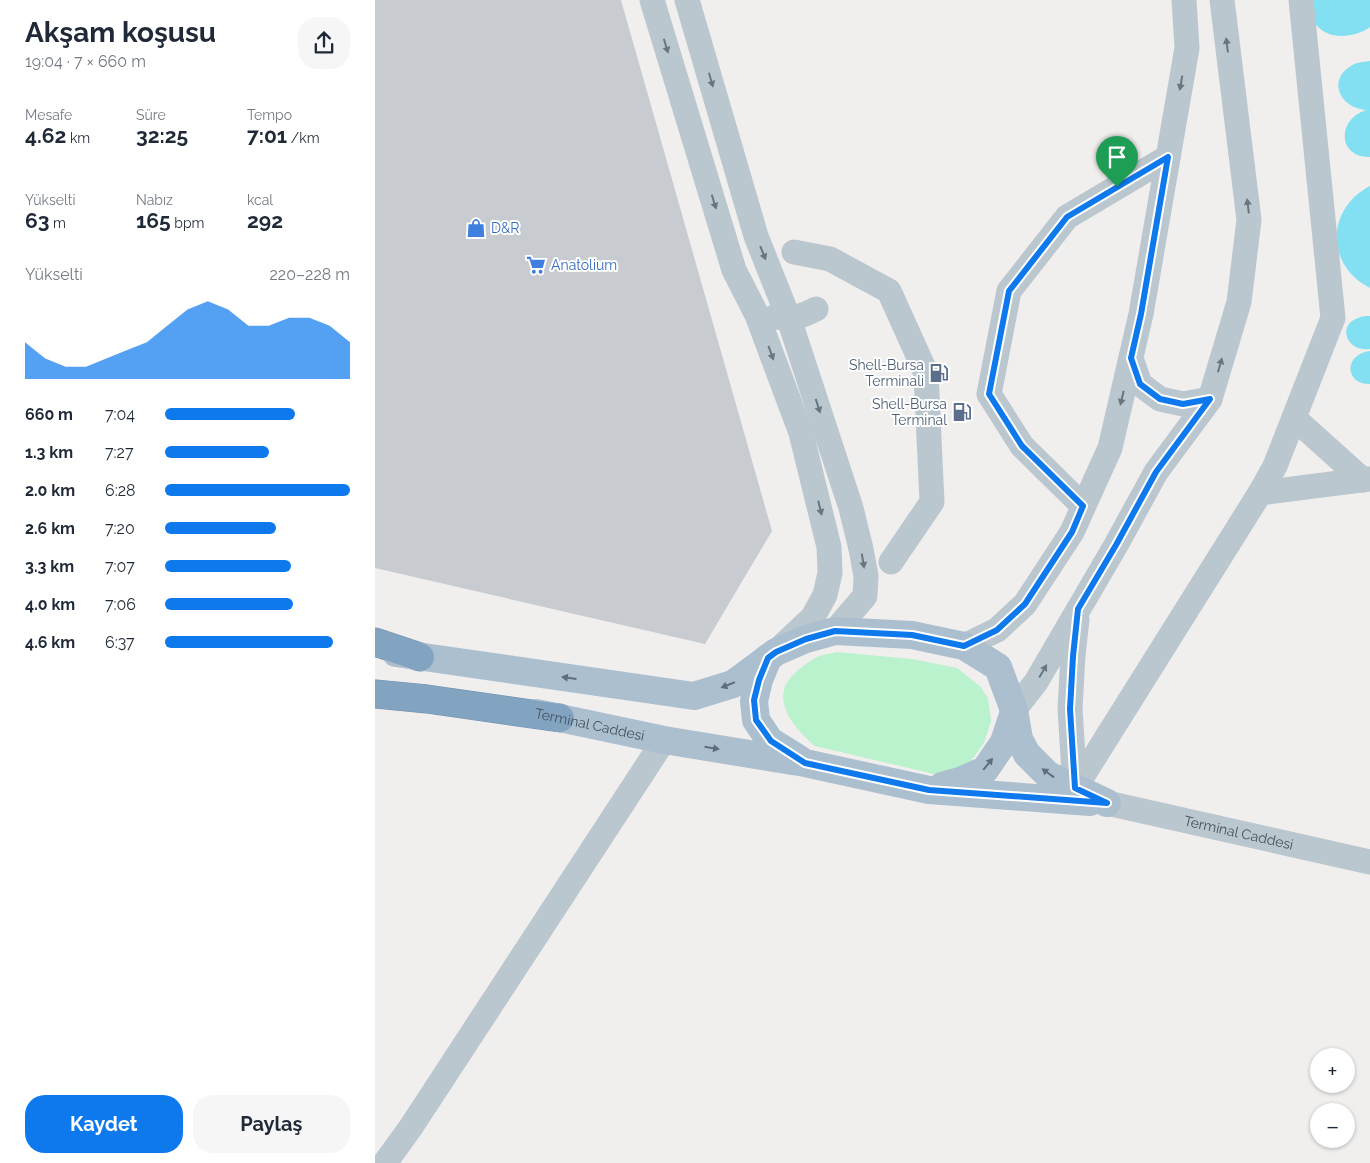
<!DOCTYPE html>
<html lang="tr">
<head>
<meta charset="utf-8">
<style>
  :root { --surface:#fff; --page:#f6f6f7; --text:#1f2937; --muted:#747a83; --accent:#0d79ed }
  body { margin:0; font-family:Raleway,sans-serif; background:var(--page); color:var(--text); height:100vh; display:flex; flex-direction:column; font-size:19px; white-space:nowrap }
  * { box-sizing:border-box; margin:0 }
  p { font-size:16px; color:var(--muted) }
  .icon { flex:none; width:28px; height:28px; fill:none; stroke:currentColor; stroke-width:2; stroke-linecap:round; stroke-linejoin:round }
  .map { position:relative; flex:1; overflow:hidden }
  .details { display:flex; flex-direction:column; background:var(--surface); width:375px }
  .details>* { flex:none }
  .fabs { position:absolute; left:935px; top:1048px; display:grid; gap:10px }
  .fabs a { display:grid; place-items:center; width:45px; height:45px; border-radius:50%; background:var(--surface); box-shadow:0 1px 4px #0004; font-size:25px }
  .pin { position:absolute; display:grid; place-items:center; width:42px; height:42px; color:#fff; margin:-51px -21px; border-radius:50% 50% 50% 0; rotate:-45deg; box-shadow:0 0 5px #0007 }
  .pin .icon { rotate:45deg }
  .round { display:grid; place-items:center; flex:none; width:52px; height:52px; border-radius:20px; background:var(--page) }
  .head { display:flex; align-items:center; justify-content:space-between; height:85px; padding:0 25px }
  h1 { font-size:28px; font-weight:700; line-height:38px }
  .stats { display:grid; grid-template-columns:repeat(3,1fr); gap:8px; height:85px; padding:5px 25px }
  .stats div { display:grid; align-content:center }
  .stats b { font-size:21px; font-weight:700 }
  .stats small { font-size:14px; font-weight:400 }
  .stats p { font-size:14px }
  .chart { height:140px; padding:10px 25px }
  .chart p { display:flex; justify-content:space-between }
  .chart svg { width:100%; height:90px; margin-top:5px; fill:var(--accent); opacity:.7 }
  .action { display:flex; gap:10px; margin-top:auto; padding:10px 25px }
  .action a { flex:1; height:58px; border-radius:20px; background:var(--accent); color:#fff; font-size:20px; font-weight:700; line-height:58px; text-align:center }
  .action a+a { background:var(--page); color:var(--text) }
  ul { padding:0 25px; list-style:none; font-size:16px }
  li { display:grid; grid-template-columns:80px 60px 1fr; align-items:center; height:38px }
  li i { height:12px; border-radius:6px; background:var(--accent) }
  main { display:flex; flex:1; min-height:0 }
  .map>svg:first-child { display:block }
  .green { fill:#b9f2cc }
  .water { fill:#83e0f2 }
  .building { fill:#c8ccd1 }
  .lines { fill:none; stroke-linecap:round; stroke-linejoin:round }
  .highway-casing { stroke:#6e8fad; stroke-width:29 }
  .minor { stroke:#bbc7ce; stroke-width:25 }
  .major { stroke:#acbfcf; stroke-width:28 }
  .highway { stroke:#82a4c1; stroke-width:28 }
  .oneway { fill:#68767f }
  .oneway2 { fill:#5f6e7a }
  .route-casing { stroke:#fff; stroke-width:10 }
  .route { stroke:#0d79ed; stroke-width:6 }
  .labels { text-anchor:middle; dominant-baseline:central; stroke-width:4; stroke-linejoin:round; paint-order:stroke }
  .shop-label { font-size:14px; fill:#366cbe; stroke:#fff; text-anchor:start }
  .service-label { font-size:14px; fill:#4e5e75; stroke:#fff; text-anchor:end }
  .street-label { font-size:14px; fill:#45535d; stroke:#fff }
</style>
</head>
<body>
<main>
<section class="details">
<div class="head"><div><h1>Akşam koşusu</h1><p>19:04 · 7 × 660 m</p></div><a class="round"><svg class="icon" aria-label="share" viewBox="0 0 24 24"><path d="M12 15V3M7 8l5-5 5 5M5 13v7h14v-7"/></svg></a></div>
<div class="stats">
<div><p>Mesafe</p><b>4.62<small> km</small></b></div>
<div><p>Süre</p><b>32:25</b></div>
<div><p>Tempo</p><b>7:01<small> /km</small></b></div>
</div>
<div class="stats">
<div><p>Yükselti</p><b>63<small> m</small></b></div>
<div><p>Nabız</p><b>165<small> bpm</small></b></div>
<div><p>kcal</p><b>292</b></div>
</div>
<div class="chart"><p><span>Yükselti</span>220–228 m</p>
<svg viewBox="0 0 160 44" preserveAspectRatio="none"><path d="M0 44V26L10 34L20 38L30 38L40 34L50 30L60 26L70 18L80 10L90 6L100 10L110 18L120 18L130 14L140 14L150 18L160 26V44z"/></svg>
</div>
<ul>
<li><b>660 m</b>7:04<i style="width:70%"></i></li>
<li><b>1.3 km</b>7:27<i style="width:56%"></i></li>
<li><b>2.0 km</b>6:28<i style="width:100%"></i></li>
<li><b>2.6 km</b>7:20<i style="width:60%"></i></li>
<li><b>3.3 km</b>7:07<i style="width:68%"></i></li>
<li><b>4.0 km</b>7:06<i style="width:69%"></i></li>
<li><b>4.6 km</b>6:37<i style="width:91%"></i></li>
</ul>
<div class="action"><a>Kaydet</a><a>Paylaş</a></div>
</section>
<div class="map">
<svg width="995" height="1163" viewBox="0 0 995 1163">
  <rect width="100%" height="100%" fill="#f1eeee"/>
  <path class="green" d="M461 652 537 659 582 668 606 687 613 699 616 721 609 743 595 762 577 771 559 774 440 746C425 733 404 712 409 690 411 678 432 662 442 657 448 654 455 654 461 652Z"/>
  <g class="water">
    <path d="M930 0H995V27C980 38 951 41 940 23 936 16 933 7 930 0Z"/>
    <path d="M995 61V157C963 158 961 120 991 110 965 108 952 80 976 66 981 62 988 62 995 61Z"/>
    <path d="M995 186V288C950 265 951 209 995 186Z"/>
    <path d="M995 316V349C971 352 962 325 983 318 987 316 991 316 995 316Z"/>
    <path d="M995 351V384C970 385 968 354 995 351Z"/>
  </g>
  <polygon class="building" points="0,0 246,0 397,531 330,644 0,568"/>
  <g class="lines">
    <g class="highway-casing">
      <g id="highway">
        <polyline points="0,642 45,657"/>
        <polyline points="0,694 52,699 185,718"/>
      </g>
    </g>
    <g class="minor">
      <polyline points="277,0 359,270 382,315 426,433 454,547 455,573 450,595 438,617 405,648"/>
      <polyline points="312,0 381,236 414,319 476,508 486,549 491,576 490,596 460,631"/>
      <polyline points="419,252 455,259 514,291 551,373 557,502 516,562"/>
      <path d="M399 317C416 319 426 317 441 309"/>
      <polyline points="756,358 765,384 785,399 808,404 835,399"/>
      <polyline points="919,418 988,480"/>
      <polyline points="885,493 995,479"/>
      <polyline points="708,506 647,446 614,394 634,291 692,217 793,157"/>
      <polyline points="589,646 622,630 650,604 697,532 735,448 766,314 812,48 809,0"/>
      <polyline points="639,710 661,682 741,545 781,472 835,399 864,302 874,220 847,0"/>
      <polyline points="700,788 885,493 900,466 958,318 926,0"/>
      <polyline points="700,788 695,709 698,655 702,619"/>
      <path id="s1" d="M732 803 995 862"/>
      <polyline points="10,1163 36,1127 289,740"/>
    </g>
    <g class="major">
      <polyline points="21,653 319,696 358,684 401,652 431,639 460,631 537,635 589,646 623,667 639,710 644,739 652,754 673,775 732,803"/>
      <polyline points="393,658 384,680 379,701 381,720 395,741 424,759"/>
      <path id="s2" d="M161 713 289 740 430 763 554 790 715 802"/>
      <polyline points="567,786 585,781 610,770 629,742 639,712"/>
    </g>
    <use href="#highway" class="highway"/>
  </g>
  <defs><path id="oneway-solid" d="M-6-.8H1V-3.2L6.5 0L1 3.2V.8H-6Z" transform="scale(1.25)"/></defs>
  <g class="oneway">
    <use href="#oneway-solid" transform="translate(852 45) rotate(-97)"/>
    <use href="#oneway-solid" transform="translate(291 46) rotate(73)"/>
    <use href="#oneway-solid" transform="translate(336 80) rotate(74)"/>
    <use href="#oneway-solid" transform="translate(806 83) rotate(100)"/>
    <use href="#oneway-solid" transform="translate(339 202) rotate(73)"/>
    <use href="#oneway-solid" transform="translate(873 206) rotate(-97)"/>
    <use href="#oneway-solid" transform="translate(388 253) rotate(68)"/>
    <use href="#oneway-solid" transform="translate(396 353) rotate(70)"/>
    <use href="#oneway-solid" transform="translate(845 365) rotate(-74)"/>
    <use href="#oneway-solid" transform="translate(747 398) rotate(103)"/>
    <use href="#oneway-solid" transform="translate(443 406) rotate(72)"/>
    <use href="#oneway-solid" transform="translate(445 508) rotate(76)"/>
    <use href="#oneway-solid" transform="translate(488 561) rotate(81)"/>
    <use href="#oneway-solid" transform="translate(668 671) rotate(-60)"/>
  </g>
  <g class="oneway2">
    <use href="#oneway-solid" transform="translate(194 678) rotate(-172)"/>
    <use href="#oneway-solid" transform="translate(353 685) rotate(158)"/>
    <use href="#oneway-solid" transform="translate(337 748) rotate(9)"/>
    <use href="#oneway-solid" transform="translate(613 764) rotate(-51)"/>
    <use href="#oneway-solid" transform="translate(673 773) rotate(-144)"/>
  </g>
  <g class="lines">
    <g class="route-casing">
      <polygon id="route" points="793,157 766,314 756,358 765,384 785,399 808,404 835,399 781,472 741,545 703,609 698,656 695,709 700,788 732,803 554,790 430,763 396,741 381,720 379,700 384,680 393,658 401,652 431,639 460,631 537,635 589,646 622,630 650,604 697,532 708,506 647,446 614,394 634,291 692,217"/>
    </g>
    <use href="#route" class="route"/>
  </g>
  <defs>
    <g id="shop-bare" transform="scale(1.5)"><path d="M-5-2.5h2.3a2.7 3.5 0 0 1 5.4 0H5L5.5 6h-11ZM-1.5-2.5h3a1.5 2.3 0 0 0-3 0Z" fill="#3f7fe0" stroke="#fff" stroke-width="2.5" paint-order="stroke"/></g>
    <g id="supermarket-bare" transform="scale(1.5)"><path d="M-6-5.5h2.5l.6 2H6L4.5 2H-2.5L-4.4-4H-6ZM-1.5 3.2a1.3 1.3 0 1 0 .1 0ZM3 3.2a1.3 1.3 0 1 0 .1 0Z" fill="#3f7fe0" stroke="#fff" stroke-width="2.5" paint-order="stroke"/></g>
    <g id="fuel-bare" transform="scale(1.5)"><path d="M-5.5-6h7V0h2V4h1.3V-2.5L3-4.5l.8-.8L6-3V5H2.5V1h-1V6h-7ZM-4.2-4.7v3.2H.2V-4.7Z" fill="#5c6f8a" stroke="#fff" stroke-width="2.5" paint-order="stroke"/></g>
  </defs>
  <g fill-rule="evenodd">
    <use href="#shop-bare" x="101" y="228"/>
    <use href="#supermarket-bare" x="161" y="265"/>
    <use href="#fuel-bare" x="564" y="373"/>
    <use href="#fuel-bare" x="587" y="412"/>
  </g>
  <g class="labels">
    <g class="shop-label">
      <text x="116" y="228">D&amp;R</text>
      <text x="176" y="265">Anatolium</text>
    </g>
    <g class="service-label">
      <text x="549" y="365">Shell-Bursa<tspan x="549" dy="16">Terminali</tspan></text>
      <text x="572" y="404">Shell-Bursa<tspan x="572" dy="16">Terminal</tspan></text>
    </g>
    <g class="street-label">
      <text stroke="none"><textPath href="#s2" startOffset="55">Terminal Caddesi</textPath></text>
      <text stroke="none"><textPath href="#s1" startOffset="135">Terminal Caddesi</textPath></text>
    </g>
  </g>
</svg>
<div class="fabs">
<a>+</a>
<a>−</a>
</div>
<div class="pin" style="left:742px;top:187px;background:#1e9e55"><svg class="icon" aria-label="arrive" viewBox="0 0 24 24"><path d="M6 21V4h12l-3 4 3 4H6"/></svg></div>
</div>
</main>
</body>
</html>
